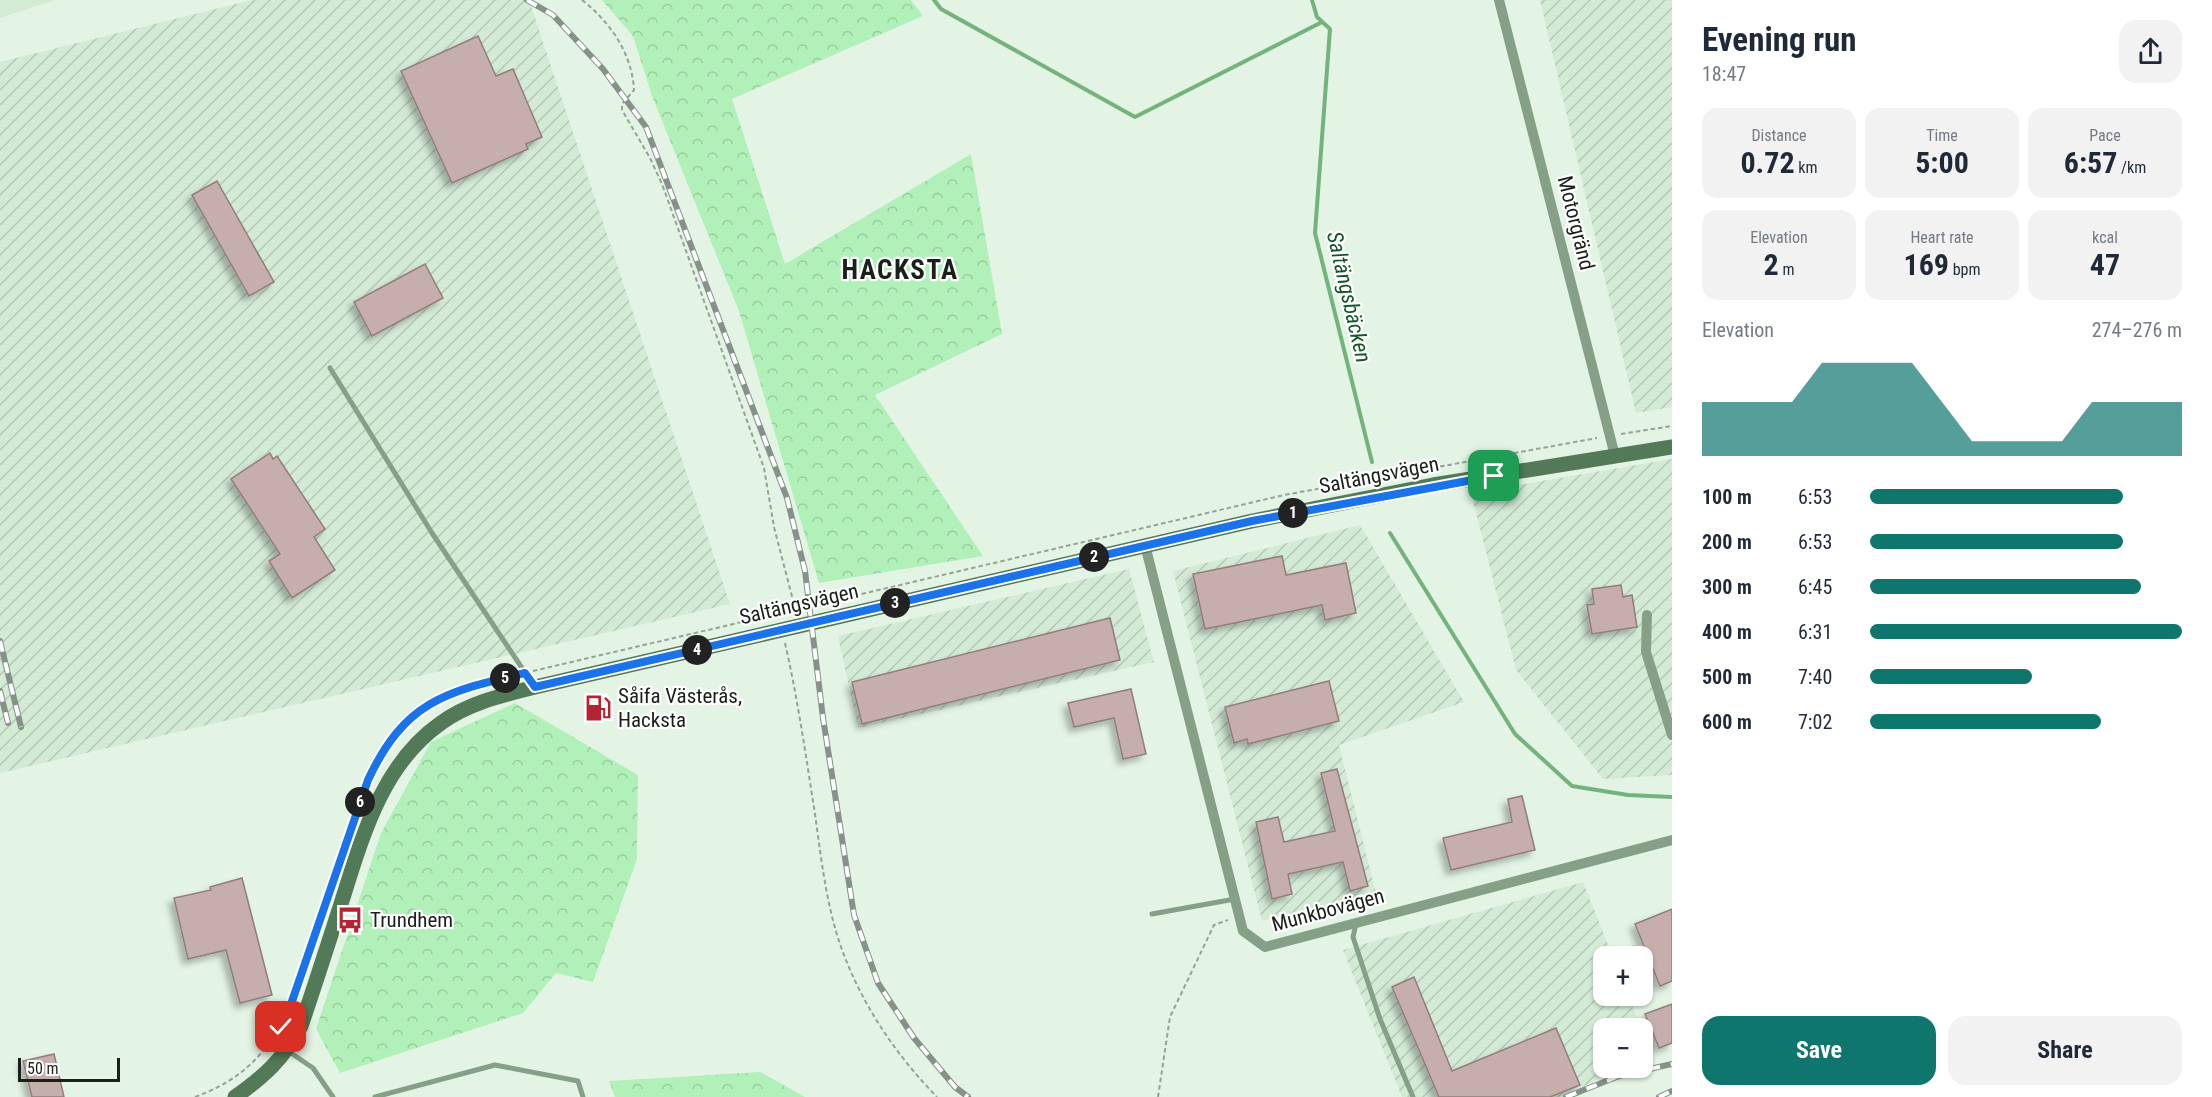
<!DOCTYPE html>
<html lang="en">
<head>
<meta charset="utf-8">
<style>
  :root { --surface:#fff; --page:#f2f2f3; --text:#1f2937; --muted:#747a83; --accent:#0f766e }
  body { margin:0; font-family:"Roboto Condensed",sans-serif; background:var(--page); color:var(--text); height:100vh; display:flex; flex-direction:column; font-size:22px; white-space:nowrap }
  * { box-sizing:border-box; margin:0 }
  p { font-size:20px; color:var(--muted) }
  .icon { flex:none; width:33px; height:33px; fill:none; stroke:currentColor; stroke-width:2; stroke-linecap:round; stroke-linejoin:round }
  .map { position:relative; flex:1; overflow:hidden }
  .side { display:flex; flex-direction:column; background:var(--surface); width:540px }
  .side>* { flex:none }
  .tools { position:absolute; left:1593px; top:946px; display:grid; gap:12px }
  .tools a { display:grid; place-items:center; width:60px; height:60px; border-radius:12px; background:var(--surface); box-shadow:0 2px 4px #0004; font-size:30px }
  .scale { position:absolute; left:18px; bottom:15px; width:102px; box-sizing:border-box; padding-left:6px; border:3px solid #191f19; border-top:0; font-size:16px; line-height:21px; white-space:nowrap; color:#191f19; -webkit-text-stroke:4px #fff; paint-order:stroke }
  .pin { position:absolute; display:grid; place-items:center; width:51px; height:51px; color:#fff; margin:-26px; border-radius:12px; box-shadow:0 3px 9px #0006 }
  .km { position:absolute; width:30px; height:30px; margin:-15px; border-radius:50%; background:#222; color:#fff; font-size:16px; line-height:30px; text-align:center }
  .round { display:grid; place-items:center; flex:none; width:63px; height:63px; border-radius:18px; background:var(--page) }
  .head { display:flex; align-items:center; justify-content:space-between; height:102px; padding:0 30px }
  h1 { font-size:33px; font-weight:700; line-height:45px }
  .metrics { display:grid; grid-template-columns:repeat(3,1fr); gap:9px; height:102px; padding:6px 30px }
  .metrics div { display:grid; align-content:center; border-radius:15px; background:var(--page); text-align:center }
  .metrics b { font-size:30px; font-weight:700 }
  .metrics small { font-size:16px; font-weight:400 }
  .metrics p { font-size:16px }
  .chart { height:168px; padding:12px 30px }
  .chart p { display:flex; justify-content:space-between }
  .chart svg { width:100%; height:108px; margin-top:6px; fill:var(--accent); opacity:.7 }
  .button { display:flex; gap:12px; margin-top:auto; padding:12px 30px }
  .button a { flex:1; height:69px; border-radius:18px; background:var(--accent); color:#fff; font-size:24px; font-weight:700; line-height:69px; text-align:center }
  .button a+a { background:var(--page); color:var(--text) }
  ul { padding:0 30px; list-style:none; font-size:20px }
  li { display:grid; grid-template-columns:96px 72px 1fr; align-items:center; height:45px }
  li i { height:15px; border-radius:8px; background:var(--accent) }
  main { display:flex; flex:1; min-height:0 }
  .map>svg:first-child { display:block }
  .built { fill:#d3ead5 }
  .industrial { fill:url(#industrial-furrows) }
  .forest { fill:url(#forest-crowns) }
  .lines { fill:none; stroke-linecap:round; stroke-linejoin:round }
  .stream { stroke:#75b37d; stroke-width:4 }
  .building { fill:#c6aead; stroke:#937d7c; stroke-width:1.5; filter:url(#shadow) }
  .path { stroke:#95a296; stroke-width:2; stroke-dasharray:4.5 3; stroke-linecap:butt }
  .lane { stroke:#86a088; stroke-width:5 }
  .street { stroke:#86a088; stroke-width:10 }
  .secondary { stroke:#537a58; stroke-width:15 }
  .rail-casing { stroke:#869288; stroke-width:6 }
  .rail { stroke:#fff; stroke-width:4; stroke-dasharray:11; stroke-linecap:butt }
  .route-casing { stroke:#fff; stroke-width:12 }
  .route { stroke:#1a73e8; stroke-width:8 }
  .labels { text-anchor:middle; dominant-baseline:central; stroke-width:4.5; stroke-linejoin:round; paint-order:stroke }
  .street-label { font-size:21px; fill:#191f19; stroke:#fff }
  .poi-label { font-size:21px; fill:#191f19; stroke:#fff; text-anchor:start }
  .water-label { font-size:22px; font-style:italic; fill:#135724; stroke:#fff }
  .district-label { font-size:27px; font-weight:bold; letter-spacing:1.5px; fill:#191f19; stroke:#fff }
</style>
</head>
<body>
<main>
<div class="map">
<svg width="1672" height="1097" viewBox="0 0 1672 1097">
  <defs>
    <pattern id="industrial-furrows" width="10" height="10" patternUnits="userSpaceOnUse" patternTransform="scale(1.5)"><rect width="10" height="10" fill="#d3ead5"/><path d="M-1 1l2-2M0 10L10 0M9 11l2-2" fill="none" stroke="#b5c8b6"/></pattern>
    <pattern id="forest-crowns" width="20" height="18" patternUnits="userSpaceOnUse" patternTransform="scale(1.5)"><rect width="20" height="18" fill="#b1f0b8"/><path d="M2 6a3 3 0 1 1 6 0M12 15a3 3 0 1 1 6 0" fill="none" stroke="#98cd9e"/></pattern>
    <filter id="shadow"><feDropShadow dx="-5" dy="5" stdDeviation="3" flood-color="#0004"/></filter>
  </defs>
  <rect width="100%" height="100%" fill="#e3f4e5"/>
  <polygon class="built" points="0,0 55,0 0,18"/>
  <g class="industrial">
    <polygon points="252,0 529,0 730,604 0,773 0,62"/>
    <polygon points="1540,0 1672,0 1672,407 1636,413"/>
    <polygon points="1672,459 1672,775 1603,779 1516,670 1471,493"/>
    <polygon points="1360,525 1464,702 1339,745 1376,893 1262,921 1173,571"/>
    <polygon points="1129,569 1154,662 858,728 838,636"/>
    <polygon points="1583,882 1613,957 1604,957 1604,996 1628,996 1642,1029 1604,1029 1604,1068 1622,1068 1560,1097 1402,1097 1343,950"/>
  </g>
  <g class="forest">
    <polygon points="602,0 911,0 923,16 732,99 785,264 971,154 1002,334 875,395 983,556 819,583 739,311 652,96 633,36"/>
    <polygon points="515,703 638,775 637,859 593,982 556,973 523,1013 340,1073 316,1029 381,833 431,742"/>
    <polygon points="760,1072 805,1097 615,1097 609,1081"/>
  </g>
  <g class="lines">
    <g class="stream">
      <polyline points="934,0 941,9 1135,117 1322,22"/>
      <polyline points="1312,0 1317,17 1330,29 1315,233 1372,462"/>
      <polyline points="1390,533 1515,734 1572,786 1628,795 1671,797"/>
    </g>
  </g>
  <g class="building">
    <polygon points="478,36 496,76 513,69 542,137 526,144 528,149 452,183 401,71"/>
    <polygon points="217,181 274,282 249,296 192,195"/>
    <polygon points="425,264 443,298 372,336 354,302"/>
    <polygon points="270,453 273,459 277,456 325,529 314,537 335,570 292,598 269,561 280,554 231,479"/>
    <polygon points="1282,556 1286,575 1346,563 1356,613 1325,620 1322,605 1205,629 1193,574"/>
    <polygon points="1621,585 1623,597 1632,595 1637,627 1592,634 1587,605 1594,604 1592,589"/>
    <polygon points="1110,618 1120,660 862,724 852,682"/>
    <polygon points="1329,681 1339,721 1248,744 1247,739 1234,743 1225,707"/>
    <polygon points="1131,689 1146,754 1123,759 1114,718 1074,727 1068,703"/>
    <polygon points="1337,769 1368,886 1350,891 1343,862 1288,874 1292,894 1272,899 1256,822 1278,817 1284,842 1335,831 1321,773"/>
    <polygon points="1522,796 1535,850 1451,870 1443,838 1512,822 1508,799"/>
    <polygon points="242,878 272,995 240,1003 226,950 188,959 174,898 211,890 210,887"/>
    <polygon points="1672,909 1672,981 1660,986 1635,924"/>
    <polygon points="1414,977 1452,1071 1556,1028 1580,1085 1550,1097 1439,1097 1392,987"/>
    <polygon points="1672,1004 1672,1043 1659,1048 1645,1014"/>
    <polygon points="54,1054 64,1097 32,1097 23,1061"/>
  </g>
  <g class="lines">
    <g class="path">
      <path d="M582 0C610 22 632 53 634 90L622 104V110L650 158 662 184 764 468 774 527 795 608"/>
      <polyline points="1621,434 1672,426"/>
      <path d="M785 643C798 700 806 757 815 814 821 857 826 903 840 944 860 1002 895 1054 937 1097"/>
      <polyline points="533,671 1284,495 1597,438"/>
      <path d="M359 806C390 715 426 696 516 675"/>
      <path d="M195 1097C264 1072 284 1026 306 962"/>
      <polyline points="1158,1097 1170,1017 1214,925 1228,920"/>
    </g>
    <g class="lane">
      <polyline points="330,368 432,533 534,686"/>
      <polyline points="1152,914 1235,899"/>
      <polyline points="1356,924 1353,937 1380,1019 1413,1097"/>
      <polyline points="288,1051 313,1068 333,1097"/>
      <polyline points="375,1097 495,1065 578,1081 583,1097"/>
    </g>
    <g class="street">
      <polyline points="1499,0 1615,456"/>
      <polyline points="1145,545 1243,931 1265,947 1672,840"/>
      <polyline points="1647,615 1646,652 1672,735"/>
    </g>
    <path class="secondary" d="M235 1097C265 1076 284 1058 301 1026 315 985 328 944 341 904 362 838 381 765 441 723 468 703 503 695 535 687L1252 521 1433 485 1672 447"/>
    <g class="rail-casing">
      <g id="rail">
        <polyline points="527,0 553,15 603,69 646,127 787,498 805,571 823,718 854,915 878,983 914,1038 955,1087 968,1097"/>
        <polyline points="0,641 21,727"/>
        <polyline points="0,691 8,723"/>
        <polyline points="1566,1097 1619,1076 1672,1064"/>
        <polyline points="1659,1097 1672,1091"/>
      </g>
    </g>
    <use href="#rail" class="rail"/>
  </g>
  <g class="lines">
    <g class="route-casing">
      <path id="route" d="M281 1027 288 1013 368 780C405 701 445 692 525 673L535 687 1252 521 1494 476"/>
    </g>
    <use href="#route" class="route"/>
  </g>
  <defs>
    <g id="fuel-bare" transform="scale(2.07)"><path d="M-5.5-6h7V0h2V4h1.3V-2.5L3-4.5l.8-.8L6-3V5H2.5V1h-1V6h-7ZM-4.2-4.7v3.2H.2V-4.7Z" fill="#b52331" stroke="#fff" stroke-width="2.5" paint-order="stroke"/></g>
    <g id="bus-bare" transform="scale(2.07)"><path d="M-5-6H5V4H4V6H2V4H-2V6H-4V4H-5ZM-3.5-4V0h7V-4ZM-3.5 1.2v1.5H-2V1.2ZM2 1.2v1.5H3.5V1.2Z" fill="#b52331" stroke="#fff" stroke-width="2.5" paint-order="stroke"/></g>
  </defs>
  <g fill-rule="evenodd">
    <use href="#fuel-bare" x="598" y="708"/>
    <use href="#bus-bare" x="350" y="920"/>
  </g>
  <g class="labels">
    <g class="street-label">
      <text transform="translate(1576 223) rotate(76)">Motorgränd</text>
      <text transform="translate(1379 475) rotate(-11)">Saltängsvägen</text>
      <text transform="translate(799 604) rotate(-13)">Saltängsvägen</text>
      <text transform="translate(1328 910) rotate(-15)">Munkbovägen</text>
    </g>
    <g class="poi-label">
      <text x="618" y="696">Såifa Västerås,<tspan x="618" dy="24">Hacksta</tspan></text>
      <text x="370" y="920">Trundhem</text>
    </g>
    <g class="water-label">
      <text transform="translate(1349 297) rotate(77)">Saltängsbäcken</text>
    </g>
    <g class="district-label">
      <text x="900" y="270">HACKSTA</text>
    </g>
  </g>
</svg>
<div class="tools">
<a>+</a>
<a>−</a>
</div>
<div class="scale">50 m</div>
<div class="pin" style="left:1494px;top:476px;background:#1e9e55"><svg class="icon" aria-label="arrive" viewBox="0 0 24 24"><path d="M6 21V4h12l-3 4 3 4H6"/></svg></div>
<div class="pin" style="left:281px;top:1027px;background:#d93025"><svg class="icon" aria-label="check" viewBox="0 0 24 24"><path d="M5 12l5 5 9-10"/></svg></div>
<b class="km" style="left:1293px;top:513px">1</b>
<b class="km" style="left:1094px;top:557px">2</b>
<b class="km" style="left:895px;top:603px">3</b>
<b class="km" style="left:697px;top:650px">4</b>
<b class="km" style="left:505px;top:678px">5</b>
<b class="km" style="left:360px;top:802px">6</b>
</div>
<section class="side">
<div class="head"><div><h1>Evening run</h1><p>18:47</p></div><a class="round"><svg class="icon" aria-label="share" viewBox="0 0 24 24"><path d="M12 15V3M7 8l5-5 5 5M5 13v7h14v-7"/></svg></a></div>
<div class="metrics">
<div><p>Distance</p><b>0.72<small> km</small></b></div>
<div><p>Time</p><b>5:00</b></div>
<div><p>Pace</p><b>6:57<small> /km</small></b></div>
</div>
<div class="metrics">
<div><p>Elevation</p><b>2<small> m</small></b></div>
<div><p>Heart rate</p><b>169<small> bpm</small></b></div>
<div><p>kcal</p><b>47</b></div>
</div>
<div class="chart"><p><span>Elevation</span>274–276 m</p>
<svg viewBox="0 0 160 44" preserveAspectRatio="none"><path d="M0 44V22L10 22L20 22L30 22L40 6L50 6L60 6L70 6L80 22L90 38L100 38L110 38L120 38L130 22L140 22L150 22L160 22V44z"/></svg>
</div>
<ul>
<li><b>100 m</b>6:53<i style="width:81%"></i></li>
<li><b>200 m</b>6:53<i style="width:81%"></i></li>
<li><b>300 m</b>6:45<i style="width:87%"></i></li>
<li><b>400 m</b>6:31<i style="width:100%"></i></li>
<li><b>500 m</b>7:40<i style="width:52%"></i></li>
<li><b>600 m</b>7:02<i style="width:74%"></i></li>
</ul>
<div class="button"><a>Save</a><a>Share</a></div>
</section>
</main>
</body>
</html>
